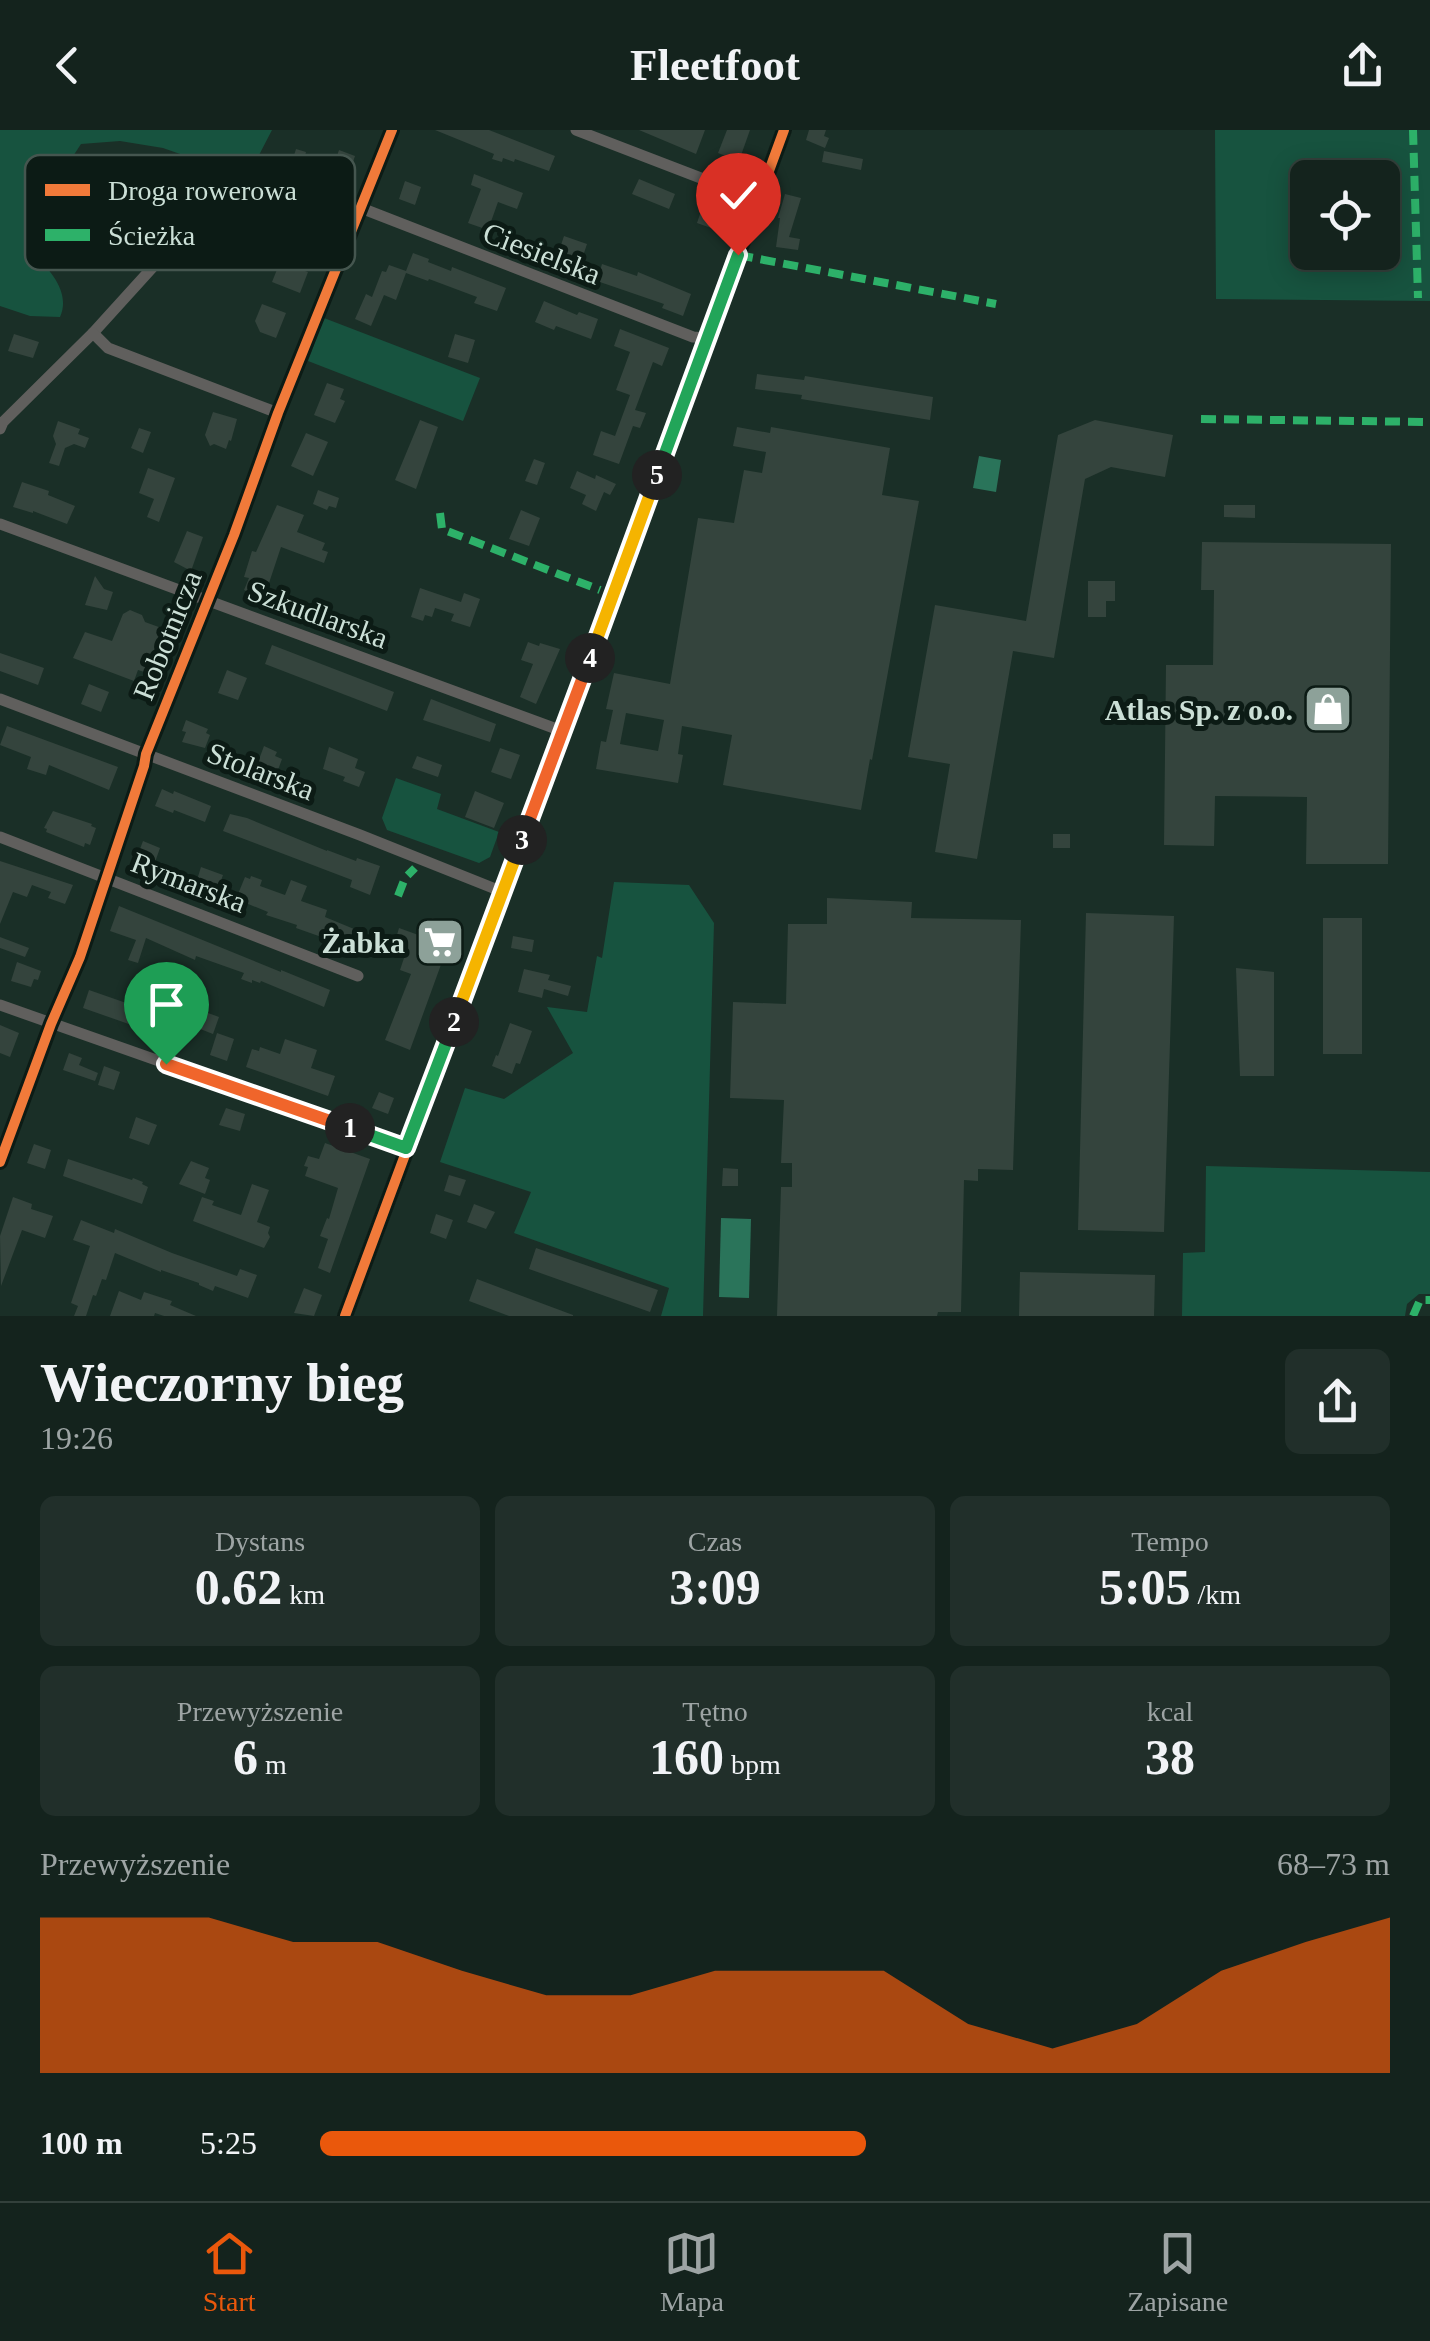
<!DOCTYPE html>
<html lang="pl">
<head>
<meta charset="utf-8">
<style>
  :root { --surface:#14231d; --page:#212f2a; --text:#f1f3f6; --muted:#9da4a4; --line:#33403b; --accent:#ea580c }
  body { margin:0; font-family:Georgia,serif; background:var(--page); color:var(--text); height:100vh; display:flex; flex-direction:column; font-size:38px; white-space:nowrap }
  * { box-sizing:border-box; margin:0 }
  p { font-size:32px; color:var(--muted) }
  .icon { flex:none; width:55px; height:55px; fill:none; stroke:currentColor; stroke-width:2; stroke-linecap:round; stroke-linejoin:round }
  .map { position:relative; height:1186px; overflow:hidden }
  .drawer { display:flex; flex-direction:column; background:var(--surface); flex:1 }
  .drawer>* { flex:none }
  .fabs { position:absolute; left:1290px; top:30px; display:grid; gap:20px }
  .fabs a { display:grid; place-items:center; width:110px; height:110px; border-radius:15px; background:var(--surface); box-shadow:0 5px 25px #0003,0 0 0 2px var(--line); font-size:50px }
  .pin { position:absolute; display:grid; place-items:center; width:85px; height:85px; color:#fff; margin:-102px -42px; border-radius:50% 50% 50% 0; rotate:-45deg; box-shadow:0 0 10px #0007 }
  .pin .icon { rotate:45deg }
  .km { position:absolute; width:50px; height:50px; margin:-25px; border-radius:50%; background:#222; color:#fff; font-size:28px; line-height:50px; text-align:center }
  .round { display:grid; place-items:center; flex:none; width:105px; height:105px; border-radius:15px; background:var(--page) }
  .summary { display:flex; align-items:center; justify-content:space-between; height:170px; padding:0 40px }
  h1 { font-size:55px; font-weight:700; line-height:75px }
  .figures { display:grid; grid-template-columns:repeat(3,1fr); gap:15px; height:170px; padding:10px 40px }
  .figures div { display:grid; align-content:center; border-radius:15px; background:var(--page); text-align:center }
  .figures b { font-size:50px; font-weight:700 }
  .figures small { font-size:28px; font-weight:400 }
  .figures p { font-size:28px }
  .chart { height:280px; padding:20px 40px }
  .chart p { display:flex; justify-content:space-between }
  .chart svg { width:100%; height:180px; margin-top:10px; fill:var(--accent); opacity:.7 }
  ul { padding:0 40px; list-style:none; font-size:32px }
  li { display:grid; grid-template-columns:160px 120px 1fr; align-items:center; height:75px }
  li i { height:25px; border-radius:12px; background:var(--accent) }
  header { display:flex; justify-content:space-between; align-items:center; height:130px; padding:0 40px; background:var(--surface); font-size:45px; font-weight:700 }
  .menu { display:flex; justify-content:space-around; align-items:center; height:140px; border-top:2px solid var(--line); background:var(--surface); font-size:28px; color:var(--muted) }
  .menu a { display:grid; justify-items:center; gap:5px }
  .menu .active { color:var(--accent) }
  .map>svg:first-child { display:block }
  .green { fill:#17533f; fill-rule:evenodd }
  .water { fill:#2a745a }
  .building { fill:#34443d; fill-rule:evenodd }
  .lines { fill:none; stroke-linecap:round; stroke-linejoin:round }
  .street { stroke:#605f5d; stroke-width:11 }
  .secondary { stroke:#60605e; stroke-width:15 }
  .quiet { stroke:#2db169; stroke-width:8; stroke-dasharray:15 8; stroke-linecap:butt }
  .cycleway-casing { stroke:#0c1b15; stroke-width:16 }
  .cycleway { stroke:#f17a3a; stroke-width:10 }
  .split-1-casing { stroke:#fff; stroke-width:20 }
  .split-2-casing { stroke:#fff; stroke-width:20 }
  .split-3-casing { stroke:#fff; stroke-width:20 }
  .split-4-casing { stroke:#fff; stroke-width:20 }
  .split-5-casing { stroke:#fff; stroke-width:20 }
  .split-6-casing { stroke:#fff; stroke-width:20 }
  .split-1 { stroke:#f0652b; stroke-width:12 }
  .split-2 { stroke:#22a559; stroke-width:12 }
  .split-3 { stroke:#f5b400; stroke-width:12 }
  .split-4 { stroke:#f0652b; stroke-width:12 }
  .split-5 { stroke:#f5b400; stroke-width:12 }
  .split-6 { stroke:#22a559; stroke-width:12 }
  .labels { text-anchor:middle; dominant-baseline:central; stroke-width:10; stroke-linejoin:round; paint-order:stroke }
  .street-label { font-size:30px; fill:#cbdfd6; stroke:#0c1b15 }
  .poi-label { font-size:30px; font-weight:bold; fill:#cbdfd6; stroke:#0c1b15; text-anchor:end }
  .key { fill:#0c1b15; stroke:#45564f; stroke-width:2.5 }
  .key-label { font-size:28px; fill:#cbdfd6 }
</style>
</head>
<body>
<header><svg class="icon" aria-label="back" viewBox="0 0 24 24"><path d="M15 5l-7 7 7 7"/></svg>Fleetfoot<svg class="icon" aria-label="share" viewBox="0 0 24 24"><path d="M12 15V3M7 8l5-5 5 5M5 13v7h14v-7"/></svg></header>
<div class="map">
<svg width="1430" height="1186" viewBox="0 0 1430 1186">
  <rect width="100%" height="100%" fill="#1a2f27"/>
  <g class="green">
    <path d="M0 0H272L258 27 220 38 163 18 120 11 81 14 35 84 28 118C46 136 72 160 60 187L30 186 0 176Z"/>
    <path d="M1215 0H1430V171L1216 169ZM1308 48H1382V122H1308Z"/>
    <polygon points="324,188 480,248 463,291 308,231"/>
    <polygon points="396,648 441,664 437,679 499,702 490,727 479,733 387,700 382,688"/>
    <polygon points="614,752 689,755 714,793 703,1186 661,1186 669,1158 514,1103 531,1062 440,1032 465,958 504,969 573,923 547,877 587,882 597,826 602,828"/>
    <polygon points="1206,1036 1430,1042 1430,1164 1419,1164 1407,1174 1405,1186 1182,1186 1183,1123 1205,1122"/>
  </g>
  <g class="water">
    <polygon points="979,326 1001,330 996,362 973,358"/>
    <polygon points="721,1088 751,1089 749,1168 719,1167"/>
  </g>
  <g class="building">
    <polygon points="435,0 489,0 555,26 549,41 515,29 514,32 503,28 502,32 492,29 494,24"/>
    <polygon points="639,0 705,0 696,24"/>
    <polygon points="727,0 750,0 739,31 718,23"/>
    <polygon points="809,0 826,0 824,6 829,8 825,18 806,10"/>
    <polygon points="296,19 306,22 299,49 288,45"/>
    <polygon points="339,20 355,26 347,50 331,44"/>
    <polygon points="824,21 863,29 861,40 822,32"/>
    <polygon points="474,44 523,63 517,79 498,72 488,100 468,93 481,59 471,55"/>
    <polygon points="639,49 675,64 669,79 632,64"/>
    <polygon points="405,51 421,57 415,75 399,69"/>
    <polygon points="785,64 801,68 789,107 800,109 798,120 776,117 780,88 778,88"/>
    <polygon points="703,75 720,81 714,99 697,93"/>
    <polygon points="564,106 587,114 579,138 556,130"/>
    <polygon points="413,123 429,129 428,132 451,141 452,137 506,158 497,181 474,173 477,167 429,149 428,151 406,143 396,170 384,165 371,196 355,189 366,164 372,167 382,141 386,142 389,135 406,141"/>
    <polygon points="280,132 308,142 300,163 272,152"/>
    <polygon points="602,134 637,146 638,142 691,164 683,186 662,178 664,174 597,151"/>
    <polygon points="544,171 577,185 579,182 598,189 591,209 556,196 554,200 535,192"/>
    <polygon points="262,174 286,183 276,208 260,202 255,191"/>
    <polygon points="620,199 669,218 662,236 653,232 635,280 646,283 640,298 633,296 619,334 593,325 601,301 615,306 630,265 616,260 630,222 614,216"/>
    <polygon points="14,204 39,212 33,228 8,221"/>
    <polygon points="455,204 475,210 468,233 448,227"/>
    <polygon points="757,244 804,250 805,246 933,267 930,290 801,269 802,265 755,259"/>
    <polygon points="327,253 344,259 340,269 345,271 335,293 314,285"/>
    <polygon points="213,282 237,289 231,311 229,310 226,319 214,314 210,316 205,305"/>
    <polygon points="420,290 438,297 416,359 395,350"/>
    <polygon points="1095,290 1173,305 1165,347 1111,337 1085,349 1054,528 1013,521 977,729 935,722 950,634 908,627 935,475 1026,491 1058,305"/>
    <polygon points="58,291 80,299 78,304 89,308 85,318 74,314 65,318 59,336 49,333 56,314 53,306"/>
    <path d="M737 297 770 303 771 297 890 318 882 365 919 371 872 630 870 629 861 680 723 655 732 605 682 596 678 624 683 625 678 653 596 639 601 611 606 612 613 580 606 579 614 543 670 554 698 388 734 393 744 340 762 343 766 322 733 316ZM626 583 664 590 658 621 620 614Z"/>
    <polygon points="139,298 151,302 143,323 131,318"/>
    <polygon points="306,303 328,312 313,346 291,336"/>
    <polygon points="534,329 545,333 537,355 525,351"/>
    <polygon points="148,338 175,348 159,392 147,387 154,369 139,363"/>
    <polygon points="577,341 595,349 596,345 616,354 610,365 604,362 596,381 582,374 586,365 570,358"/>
    <polygon points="22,352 49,361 48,365 75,376 67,394 33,381 33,383 13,377"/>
    <polygon points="318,360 339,368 336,378 329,376 327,380 313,374"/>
    <polygon points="277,375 304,385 297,402 325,413 322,420 328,422 324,433 281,417 264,468 244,460 249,448 244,447 252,421 256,422"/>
    <polygon points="1224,375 1255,375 1255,388 1224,387"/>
    <polygon points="521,380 540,388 529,416 509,409"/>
    <polygon points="187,401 203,407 191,441 174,432"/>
    <polygon points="1202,412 1391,414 1388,734 1306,734 1307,667 1215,666 1214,716 1164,715 1166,535 1213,535 1214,460 1201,460"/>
    <polygon points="95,446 104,459 113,462 107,480 85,475"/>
    <polygon points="1088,451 1115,451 1115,471 1106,471 1106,487 1088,487"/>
    <polygon points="420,458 461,472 464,463 480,469 470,497 451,491 454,484 435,478 432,487 425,485 423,491 411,487"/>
    <polygon points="130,480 142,485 145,492 167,500 151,544 138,540 134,551 73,528 85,502 112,511 123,484"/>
    <polygon points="528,512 539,516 540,513 560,519 536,574 520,567 533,534 521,530"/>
    <polygon points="272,515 394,562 387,581 265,534"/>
    <polygon points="0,523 44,538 38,555 0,541"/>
    <polygon points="227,540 247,548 238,570 218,563"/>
    <polygon points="89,554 109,562 101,582 81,574"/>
    <polygon points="431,569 496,594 490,612 423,590"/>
    <polygon points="186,590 208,599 206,603 210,605 205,618 182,612 186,602 182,601"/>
    <polygon points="7,596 118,637 109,660 49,635 46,645 27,639 31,627 0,615"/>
    <polygon points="264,616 277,622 275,626 282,629 275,648 255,640"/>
    <polygon points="329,617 358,629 355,638 365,642 359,657 343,651 345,647 323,639"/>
    <polygon points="500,618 520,625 511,649 491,642"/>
    <polygon points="417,626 442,635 438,647 412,638"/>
    <polygon points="162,659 173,664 174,661 211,676 205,692 174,680 173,683 155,676"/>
    <polygon points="475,661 504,673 494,698 465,687"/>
    <polygon points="53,681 92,694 91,696 96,698 90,715 85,713 84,717 46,702 47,699 44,698"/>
    <polygon points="230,684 247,688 327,721 327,720 356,731 357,728 380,736 370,765 350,757 352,750 223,701"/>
    <rect x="1053" y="704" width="17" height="14"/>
    <polygon points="143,711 160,718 154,735 147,733 145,739 134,735"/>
    <polygon points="0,731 73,755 65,774 48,768 51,762 32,755 27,767 13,762 0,794"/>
    <polygon points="201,737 223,745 217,762 207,758 208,754 197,750"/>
    <polygon points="251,746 262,750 260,756 285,765 291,750 307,756 301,771 327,780 325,787 354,799 347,816 296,798 297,795 266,785 268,782 236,769 245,747 250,749"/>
    <polygon points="827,768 912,772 911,788 1021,790 1013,1040 978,1039 978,1051 964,1050 961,1182 938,1182 937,1186 777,1186 781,1057 792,1057 792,1033 781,1033 784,970 730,968 733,872 786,874 788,794 827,794"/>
    <polygon points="119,776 281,842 281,840 330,860 324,877 261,851 260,853 252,850 252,853 241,849 244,843 196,826 195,830 146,808 138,833 128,830 136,810 110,801"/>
    <polygon points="1086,783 1174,786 1164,1102 1078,1100"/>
    <polygon points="432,788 455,796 410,920 385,910 411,844 400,840 408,816 395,812 399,798 424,807"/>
    <rect x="1323" y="788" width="39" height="136"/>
    <polygon points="513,806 534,810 532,822 511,818"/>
    <polygon points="0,807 29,818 25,827 0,818"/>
    <polygon points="17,832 41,841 38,850 34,849 31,857 11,851"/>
    <polygon points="1236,838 1274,842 1274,946 1240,946"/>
    <polygon points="524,839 550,845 548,850 571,856 568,866 544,859 542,868 518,862"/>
    <polygon points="89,860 132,875 131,877 169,890 163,906 83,878"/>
    <polygon points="200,880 219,887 213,904 195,897"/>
    <polygon points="510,893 532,901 520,934 516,933 512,944 492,936 496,925 498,926"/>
    <polygon points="0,895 19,903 10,927 0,923"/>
    <polygon points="217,903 234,909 227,931 210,925"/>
    <polygon points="285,909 317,920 311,938 335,946 328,966 246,937 252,919 259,921 260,917 280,924"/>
    <polygon points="69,923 82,928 79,935 98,943 95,951 63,940"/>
    <polygon points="104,936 120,942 114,960 98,955"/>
    <polygon points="379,962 394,968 388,984 372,978"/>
    <polygon points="226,978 245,984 240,1001 219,995"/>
    <polygon points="136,987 157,995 149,1015 129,1008"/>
    <polygon points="325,1013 370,1029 330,1143 318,1138 328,1109 320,1106 327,1088 329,1089 338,1058 305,1046 308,1037 304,1036 308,1026 319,1029"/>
    <polygon points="34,1014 51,1020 45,1039 27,1033"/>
    <polygon points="68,1029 132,1050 133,1048 143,1052 142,1054 148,1057 142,1074 63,1046"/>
    <polygon points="191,1031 209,1038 205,1048 210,1050 205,1064 179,1054"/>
    <polygon points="723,1038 738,1039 738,1056 722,1056"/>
    <polygon points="449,1045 466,1050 460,1066 444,1061"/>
    <polygon points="252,1054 269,1060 257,1092 270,1097 268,1103 270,1107 264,1118 193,1091 202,1067 214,1071 212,1075 241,1085"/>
    <polygon points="13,1067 32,1074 31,1079 53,1086 45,1108 22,1100 1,1156 0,1106"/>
    <polygon points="474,1074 495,1082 486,1099 467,1092"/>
    <polygon points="436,1084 453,1090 446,1109 430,1103"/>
    <polygon points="81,1090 114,1103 115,1099 172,1123 237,1146 240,1139 257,1145 248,1168 215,1156 213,1161 199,1155 199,1153 161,1140 161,1142 115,1123 106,1150 102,1149 96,1166 93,1165 86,1186 74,1186 78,1176 71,1173 90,1116 73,1110"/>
    <polygon points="536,1118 658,1160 650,1182 529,1139"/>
    <polygon points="1020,1142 1155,1145 1154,1186 1019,1186"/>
    <polygon points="477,1149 573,1185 573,1186 509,1186 469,1171"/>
    <polygon points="304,1158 322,1165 314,1186 294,1183"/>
    <polygon points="119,1161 141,1170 144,1162 172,1171 170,1175 196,1186 164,1186 155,1183 154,1186 110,1186"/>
  </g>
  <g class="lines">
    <g class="street">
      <polyline points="576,0 758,70"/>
      <polyline points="361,78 693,207 707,208"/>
      <polyline points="93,203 210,74 251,83"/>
      <polyline points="0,299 3,292 93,203 108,218 278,283"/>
      <polyline points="0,394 562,601"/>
      <polyline points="0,569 360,705 503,762"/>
      <polyline points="0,707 358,846"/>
      <polyline points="0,875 406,1018"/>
      <polyline points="0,1032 51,894 80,827 144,636 146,624 234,405 278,283 392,0"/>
    </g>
    <polyline class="secondary" points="345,1186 619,450 784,0"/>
    <g class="quiet">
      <polyline points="1413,0 1418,168"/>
      <polyline points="738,125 996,174"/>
      <polyline points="1201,289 1430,292"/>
      <polyline points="440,383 442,399 600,460"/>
      <polyline points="398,766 405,748 415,738"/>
      <polyline points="1413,1186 1420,1170 1430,1170"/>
    </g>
    <g class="cycleway-casing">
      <g id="cycleway">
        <polyline points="0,1032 51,894 80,827 144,636 146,624 234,405 278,283 392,0"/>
        <polyline points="345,1186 619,450 784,0"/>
      </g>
    </g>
    <use href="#cycleway" class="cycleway"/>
  </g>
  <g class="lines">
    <g class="split-1-casing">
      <polyline id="split-1" points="166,934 350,998"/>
    </g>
    <g class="split-2-casing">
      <polyline id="split-2" points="350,998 406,1018 454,892"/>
    </g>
    <g class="split-3-casing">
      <polyline id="split-3" points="454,892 522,710"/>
    </g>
    <g class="split-4-casing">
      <polyline id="split-4" points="522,710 590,528"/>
    </g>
    <g class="split-5-casing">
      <polyline id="split-5" points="590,528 657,345"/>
    </g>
    <g class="split-6-casing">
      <polyline id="split-6" points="657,345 738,125"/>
    </g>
    <use href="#split-1" class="split-1"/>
    <use href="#split-2" class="split-2"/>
    <use href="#split-3" class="split-3"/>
    <use href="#split-4" class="split-4"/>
    <use href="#split-5" class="split-5"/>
    <use href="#split-6" class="split-6"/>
  </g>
  <defs>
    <g id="shop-square" transform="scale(2.5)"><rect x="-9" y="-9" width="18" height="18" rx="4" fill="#8da199" stroke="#0c1b15"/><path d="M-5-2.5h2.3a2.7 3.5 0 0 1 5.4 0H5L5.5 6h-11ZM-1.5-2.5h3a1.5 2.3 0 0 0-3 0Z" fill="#fff"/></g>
    <g id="supermarket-square" transform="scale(2.5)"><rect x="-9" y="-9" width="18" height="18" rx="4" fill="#8da199" stroke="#0c1b15"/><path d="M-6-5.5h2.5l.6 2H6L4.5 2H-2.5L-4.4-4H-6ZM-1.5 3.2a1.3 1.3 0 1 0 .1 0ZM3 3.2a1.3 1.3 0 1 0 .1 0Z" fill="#fff"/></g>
  </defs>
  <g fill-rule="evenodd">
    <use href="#shop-square" x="1328" y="579"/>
    <use href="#supermarket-square" x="440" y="812"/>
  </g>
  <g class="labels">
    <g class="street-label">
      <text transform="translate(542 123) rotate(21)">Ciesielska</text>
      <text transform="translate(318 484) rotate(20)">Szkudlarska</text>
      <text transform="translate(167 505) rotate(-68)">Robotnicza</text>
      <text transform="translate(261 641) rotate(21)">Stolarska</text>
      <text transform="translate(189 752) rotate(21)">Rymarska</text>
    </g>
    <g class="poi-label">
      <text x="1293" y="579">Atlas Sp. z o.o.</text>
      <text x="405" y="812">Żabka</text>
    </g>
  </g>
  <rect x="25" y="25" width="330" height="115" rx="15" class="key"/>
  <rect x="45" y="54" width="45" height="12" fill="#f17a3a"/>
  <rect x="45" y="99" width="45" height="12" fill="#2db169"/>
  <g class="key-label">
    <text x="108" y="70">Droga rowerowa</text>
    <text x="108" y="115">Ścieżka</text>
  </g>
</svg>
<div class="fabs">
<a><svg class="icon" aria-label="locate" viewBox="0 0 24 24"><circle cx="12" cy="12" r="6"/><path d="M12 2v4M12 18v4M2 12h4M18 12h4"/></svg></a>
</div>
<div class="pin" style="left:166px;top:934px;background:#1e9e55"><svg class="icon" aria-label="arrive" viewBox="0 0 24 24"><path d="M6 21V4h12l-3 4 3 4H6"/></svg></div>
<div class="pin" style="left:738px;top:125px;background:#d93025"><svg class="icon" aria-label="check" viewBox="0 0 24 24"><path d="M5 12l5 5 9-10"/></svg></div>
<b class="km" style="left:350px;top:998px">1</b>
<b class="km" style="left:454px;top:892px">2</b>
<b class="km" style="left:522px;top:710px">3</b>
<b class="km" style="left:590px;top:528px">4</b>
<b class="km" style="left:657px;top:345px">5</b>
</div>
<section class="drawer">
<div class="summary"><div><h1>Wieczorny bieg</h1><p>19:26</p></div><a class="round"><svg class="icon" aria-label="share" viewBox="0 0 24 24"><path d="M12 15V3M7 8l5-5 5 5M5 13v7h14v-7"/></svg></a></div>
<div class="figures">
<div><p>Dystans</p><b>0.62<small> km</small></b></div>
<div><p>Czas</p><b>3:09</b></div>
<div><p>Tempo</p><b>5:05<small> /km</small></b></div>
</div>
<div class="figures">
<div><p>Przewyższenie</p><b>6<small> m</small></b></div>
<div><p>Tętno</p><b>160<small> bpm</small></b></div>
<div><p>kcal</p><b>38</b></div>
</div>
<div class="chart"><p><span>Przewyższenie</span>68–73 m</p>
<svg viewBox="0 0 160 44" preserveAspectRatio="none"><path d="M0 44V6L10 6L20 6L30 12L40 12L50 19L60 25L70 25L80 19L90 19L100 19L110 32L120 38L130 32L140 19L150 12L160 6V44z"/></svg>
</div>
<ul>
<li><b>100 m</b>5:25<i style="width:51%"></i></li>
</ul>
</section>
<nav class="menu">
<a class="active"><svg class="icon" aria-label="home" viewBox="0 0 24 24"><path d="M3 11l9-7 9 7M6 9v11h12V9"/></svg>Start</a>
<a><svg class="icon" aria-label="map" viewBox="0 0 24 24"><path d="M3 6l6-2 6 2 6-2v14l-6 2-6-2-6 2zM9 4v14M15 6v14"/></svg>Mapa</a>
<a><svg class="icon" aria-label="saved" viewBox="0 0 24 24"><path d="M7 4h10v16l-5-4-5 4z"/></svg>Zapisane</a>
</nav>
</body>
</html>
